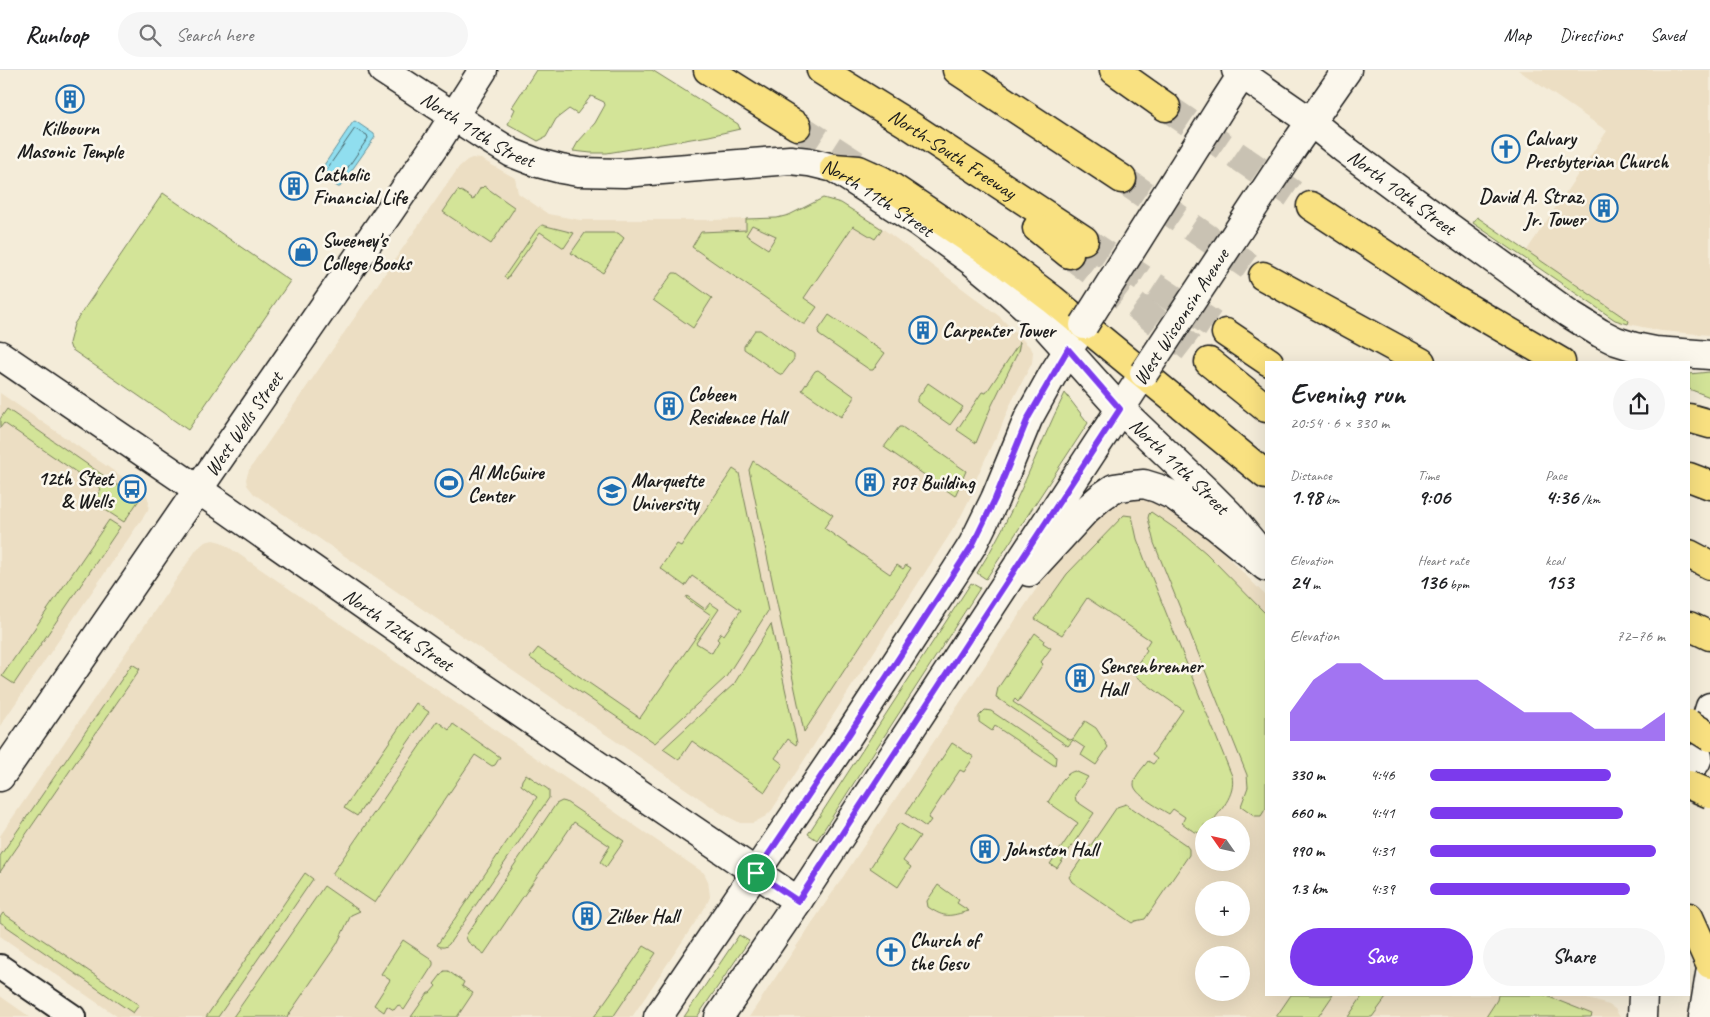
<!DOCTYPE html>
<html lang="en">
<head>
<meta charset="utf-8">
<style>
  :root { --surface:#fff; --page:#f6f6f6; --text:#202124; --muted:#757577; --line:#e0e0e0; --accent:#7c3aed }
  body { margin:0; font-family:Caveat,sans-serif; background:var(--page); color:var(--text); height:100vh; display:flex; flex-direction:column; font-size:19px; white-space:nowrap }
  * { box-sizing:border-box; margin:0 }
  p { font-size:16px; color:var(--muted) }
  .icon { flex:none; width:28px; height:28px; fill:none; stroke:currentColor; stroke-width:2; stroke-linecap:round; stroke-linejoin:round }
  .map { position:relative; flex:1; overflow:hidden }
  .side { position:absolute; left:1265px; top:291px; width:425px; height:635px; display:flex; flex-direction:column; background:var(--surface); border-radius:0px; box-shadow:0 5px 20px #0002 }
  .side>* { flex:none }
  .needle { width:32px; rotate:304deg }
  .fabs { position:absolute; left:1195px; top:746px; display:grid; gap:10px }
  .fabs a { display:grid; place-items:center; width:55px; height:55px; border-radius:50%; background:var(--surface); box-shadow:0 5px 20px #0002; font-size:25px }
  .pin { position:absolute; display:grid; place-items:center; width:42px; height:42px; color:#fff; margin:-21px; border:2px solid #fff; border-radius:50%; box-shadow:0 1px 5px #0007 }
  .round { display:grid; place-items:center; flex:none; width:52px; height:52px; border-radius:26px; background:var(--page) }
  .head { display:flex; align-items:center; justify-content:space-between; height:85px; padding:0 25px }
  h1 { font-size:28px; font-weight:600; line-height:38px }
  .stats { display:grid; grid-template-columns:repeat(3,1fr); gap:8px; height:85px; padding:5px 25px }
  .stats div { display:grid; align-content:center }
  .stats b { font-size:21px; font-weight:600 }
  .stats small { font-size:14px; font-weight:400 }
  .stats p { font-size:14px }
  .chart { height:140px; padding:10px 25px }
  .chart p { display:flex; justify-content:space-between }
  .chart svg { width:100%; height:90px; margin-top:5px; fill:var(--accent); opacity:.7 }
  .button { display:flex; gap:10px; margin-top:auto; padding:10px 25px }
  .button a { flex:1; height:58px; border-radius:30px; background:var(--accent); color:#fff; font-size:20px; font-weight:600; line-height:58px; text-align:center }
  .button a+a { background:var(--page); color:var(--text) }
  ul { padding:0 25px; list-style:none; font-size:16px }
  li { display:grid; grid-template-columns:80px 60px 1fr; align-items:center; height:38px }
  li i { height:12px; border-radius:6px; background:var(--accent) }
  header { display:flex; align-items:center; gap:30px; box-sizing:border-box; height:70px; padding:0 25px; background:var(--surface); border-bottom:1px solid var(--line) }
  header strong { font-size:24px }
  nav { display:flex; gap:28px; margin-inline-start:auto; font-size:18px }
  .search { width:350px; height:45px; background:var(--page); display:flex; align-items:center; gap:12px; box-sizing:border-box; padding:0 18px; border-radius:28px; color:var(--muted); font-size:19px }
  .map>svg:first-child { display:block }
  .built { fill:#ecdec3; fill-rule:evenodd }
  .green { fill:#d3e498; stroke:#78805a; fill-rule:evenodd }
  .water { fill:#90deef; stroke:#62909b }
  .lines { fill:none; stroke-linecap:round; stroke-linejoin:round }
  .shore { stroke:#4a6a70; stroke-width:1 }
  .motorway-tunnel { stroke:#c9c2b3; stroke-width:28; stroke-dasharray:28 14; stroke-linecap:butt }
  .minor-casing { stroke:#1c1c1c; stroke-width:28 }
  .tertiary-casing { stroke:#1c1c1c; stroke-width:31 }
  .secondary-casing { stroke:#1c1c1c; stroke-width:31 }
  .motorway-casing { stroke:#1c1c1c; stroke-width:31 }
  .minor { stroke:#fbf7ec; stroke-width:24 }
  .tertiary { stroke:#fbf7ec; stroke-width:28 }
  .secondary { stroke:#fbf7ec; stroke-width:28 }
  .motorway { stroke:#f9e181; stroke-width:28 }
  .secondary-bridge-casing { stroke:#1c1c1c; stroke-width:31; stroke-linecap:butt }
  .motorway-bridge-casing { stroke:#1c1c1c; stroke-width:31; stroke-linecap:butt }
  .secondary-bridge { stroke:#fbf7ec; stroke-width:28 }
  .motorway-bridge { stroke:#f9e181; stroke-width:28 }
  .route-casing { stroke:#fff; stroke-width:10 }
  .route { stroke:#7c3aed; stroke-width:6 }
  .labels { text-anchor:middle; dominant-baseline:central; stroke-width:5; stroke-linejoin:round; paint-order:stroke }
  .poi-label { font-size:20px; font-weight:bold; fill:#1c1c1c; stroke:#fbf7ec; text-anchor:start }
  .street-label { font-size:20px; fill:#1c1c1c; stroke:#fbf7ec }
</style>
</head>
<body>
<header>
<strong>Runloop</strong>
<div class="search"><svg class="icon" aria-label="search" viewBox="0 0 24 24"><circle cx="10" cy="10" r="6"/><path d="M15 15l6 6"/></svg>Search here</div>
<nav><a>Map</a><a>Directions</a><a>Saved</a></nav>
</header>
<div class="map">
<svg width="1710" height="947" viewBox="0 0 1710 947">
  <rect width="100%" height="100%" fill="#f4ecd9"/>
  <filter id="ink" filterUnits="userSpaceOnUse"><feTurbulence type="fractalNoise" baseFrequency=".02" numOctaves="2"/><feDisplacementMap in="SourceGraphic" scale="10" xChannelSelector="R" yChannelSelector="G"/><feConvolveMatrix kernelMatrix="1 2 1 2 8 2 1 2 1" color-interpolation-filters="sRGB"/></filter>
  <g filter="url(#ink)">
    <g class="built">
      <polygon points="1518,0 1710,0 1710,265 1661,261 1619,252 1523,186 1607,61"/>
      <polygon points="472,88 481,89 515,108 518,123 548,144 580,150 713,150 777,148 794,143 823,128 841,133 878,155 999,246 1031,278 1033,282 1032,293 1010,335 998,365 993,372 973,416 972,424 959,450 772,740 766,746 753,753 740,753 721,743 254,424 247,415 246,409 249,400 459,97 467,90"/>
      <polygon points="0,323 143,421 147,425 149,433 148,440 0,656"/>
      <path d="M1139 427 1155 429 1197 458 1213 472 1266 526V925H1574L1609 935 1615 939 1620 947H749L1051 497 1104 441 1120 431ZM1204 755H1241V792H1204ZM1204 820H1241V858H1204ZM1204 885H1241V922H1204Z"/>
      <polygon points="213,470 221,472 704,803 708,811 709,818 710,827 706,836 632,947 118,947 0,866 0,766 197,479 205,472"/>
      <polygon points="0,926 30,947 0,947"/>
    </g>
    <g class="green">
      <polygon points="536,0 652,0 738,54 740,59 709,66 607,83 591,83 573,81 578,72 595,53 605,35 604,32 591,26 577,44 569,39 556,49 546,67 538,71 508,54 515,39 512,37"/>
      <polygon points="484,116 514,137 514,139 491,174 443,142 458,120 460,122 461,121 472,128 471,129 473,130 481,117 482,118"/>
      <polygon points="163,123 290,211 188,360 71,279 69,273 74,254"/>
      <path d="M823 128 841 133 882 159 875 169 853 156 804 228 817 237 805 254H803L692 177 701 162 746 160V149L777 148 789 145ZM752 155 776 166 768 179 746 165Z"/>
      <polygon points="1477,147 1629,251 1628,254 1615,250 1473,153"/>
      <polygon points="542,155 574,163 564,178 540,162 507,209 504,207 537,159"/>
      <polygon points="585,163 618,163 624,168 603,203 571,183"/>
      <polygon points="673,203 677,203 712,228 693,258 653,230"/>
      <polygon points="829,245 885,283 873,300 870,300 819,265 818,261"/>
      <polygon points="755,260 760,260 794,285 794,289 782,305 778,303 744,279 744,276"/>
      <polygon points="1020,272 1018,282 991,337 976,373 957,360 982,322 986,323"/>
      <polygon points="818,300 854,326 854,329 841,347 802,320 815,301"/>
      <polygon points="1710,302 1710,327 1689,319 1689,304"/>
      <polygon points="928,313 963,337 950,355 917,332 917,329"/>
      <path d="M1065 323 1088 353 986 509 977 503C1014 446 1035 383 1065 323Z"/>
      <polygon points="7,339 139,430 124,452 93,432 101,419 4,353 0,358 0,349"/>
      <polygon points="899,357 902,357 966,401 955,426 884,377"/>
      <polygon points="753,391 833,445 824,458 890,504 897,495 903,499 906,495 911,498 804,662 749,400"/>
      <polygon points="733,399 739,403 768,541 726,607 655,673 530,588 538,578 640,648 711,545 686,528 687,526 705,539 710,533 719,539 696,573 712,583 719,571 717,569 721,563 724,565 741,540 692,506 685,516 660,498 677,474 681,476"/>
      <polygon points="1151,442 1186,466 1206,483 1266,544 1266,738 1261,746 1255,746 1241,736 1248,717 1247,705 1154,473 1148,448 1149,444"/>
      <path d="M1124 445 1132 446 1137 469 1146 493 1232 706C1236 726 1220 740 1210 755H1204V762C1195 765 1189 758 1182 753L1185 747 1173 739 1169 744C1161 739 1133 724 1134 714 1134 706 1144 697 1148 691L1153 694 1157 689 1152 685 1183 640 1131 603 1147 580 1145 578 1150 570 1087 528 1062 565 1035 549 1067 504Z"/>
      <polygon points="109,450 120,457 14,614 2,606"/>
      <polygon points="971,513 980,518 817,770 808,764"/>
      <polygon points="771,554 797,673 796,675 788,669 775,688 783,694 765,722 692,671 679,690 663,679 734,614"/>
      <polygon points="1035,563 1044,570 1043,573 1051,578 1041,592 1043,594 1018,632 1015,629 1013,632 1070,670 1073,669 1085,651 1096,658 1108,677 1096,695 1081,685 1085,678 1073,670 1068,676 996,627 998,618"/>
      <polygon points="132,594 140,599 0,802 0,786"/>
      <polygon points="416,633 429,642 357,746 344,738"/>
      <polygon points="985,640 991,641 1053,683 1056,687 1055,696 995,656 992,661 979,652 979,646"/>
      <polygon points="437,651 449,660 453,654 500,687 495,695 492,696 475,685 375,833 332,804"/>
      <polygon points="952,673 974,687 964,702 960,700 928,748 931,750 926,757 906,743"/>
      <path d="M1075 701 1088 707 1075 725 1076 731 1094 743 1057 798 1050 794 1078 753 1048 732C1055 722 1063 703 1075 701Z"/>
      <path d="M526 704 549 720V728L449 874C445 878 442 878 437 875L537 727 521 715 522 710Z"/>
      <polygon points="562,731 566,732 624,771 606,797 600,792 610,776 574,752 484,884 468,872 466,867 467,864 556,734"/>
      <polygon points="1126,734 1186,775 1189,779 1189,785 1145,849 1135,851 1132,853 1072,812 1069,807 1117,737"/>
      <polygon points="899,753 920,766 903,791 911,797 898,817 870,798"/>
      <polygon points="305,803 313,809 218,947 206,947"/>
      <path d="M938 815 959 830 957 833 969 841C949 846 946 849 928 837L927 831Z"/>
      <polygon points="324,816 360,841 351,845 337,874 287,947 233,947"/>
      <polygon points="3,843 139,935 133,943 0,852 0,847"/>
      <polygon points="739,865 749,871 742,881 697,947 684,947"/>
      <polygon points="403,870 430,888 433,892 433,895 404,940 398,935 394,940 387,936 384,942 374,935 390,910 381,904"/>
      <polygon points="644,876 656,883 613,947 594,947"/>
      <polygon points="444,901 448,901 464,912 462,916 473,923 457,947 411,947 428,923 430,923 436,916 434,914"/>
      <polygon points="1291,925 1333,925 1318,947 1276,947"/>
      <polygon points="1363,925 1388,925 1372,947 1348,947"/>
      <polygon points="1498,925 1544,925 1592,944 1591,947 1486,947 1497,930"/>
    </g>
    <polygon class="water" points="355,51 374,64 375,67 340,117 338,117 320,104 320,101 353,52"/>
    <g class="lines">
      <polygon class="shore" points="355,59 367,65 368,68 340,109 337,110 327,103 326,101"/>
      <g class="motorway-tunnel">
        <polyline points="1166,37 1311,136"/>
        <polyline points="797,56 873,105"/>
        <polyline points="1122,109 1263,206"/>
        <polyline points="1084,170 1226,263"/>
        <polyline points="1069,184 1209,292"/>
      </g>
      <g class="minor-casing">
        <polyline id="minor" points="0,897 73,947"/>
      </g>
      <g class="tertiary-casing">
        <g id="tertiary">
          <path id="s1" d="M383 0 489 69 512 83 538 93 561 99 578 102 624 103 790 90 809 92 834 98 918 152 973 192 1007 220 1039 249 1120 339 1207 422 1229 444 1266 489"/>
          <path id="s2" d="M1236 0 1311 52 1343 78 1442 152 1568 243 1600 263 1616 271 1635 277 1655 281 1710 285"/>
          <path id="s3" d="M0 285 228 440 435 585 798 831"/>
          <polyline points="1706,650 1710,637"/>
          <polyline points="1696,692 1698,687"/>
          <path id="s4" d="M0 707 436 74 483 0"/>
          <polyline points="1642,947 1643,925"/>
          <polyline points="1703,947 1710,904"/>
        </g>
      </g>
      <g class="secondary-casing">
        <g id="secondary">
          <polyline points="1223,34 1245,0"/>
          <polyline points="1296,73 1347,0"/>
          <polyline points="1029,502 1086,440 1101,427 1114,418 1134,415 1144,414 1157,418 1174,426 1217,457 1266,497"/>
          <polyline points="658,947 848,666 956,501 973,474 995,429 1028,349 1053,304 1084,255"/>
          <polyline points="719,947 798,831 1144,303"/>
        </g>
      </g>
      <g class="motorway-casing">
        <g id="motorway">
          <polyline points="708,0 797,56"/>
          <path id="s5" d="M821 0 911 56 1084 170"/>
          <polyline points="957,0 1122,109"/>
          <polyline points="1114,0 1166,37"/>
          <polyline points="834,98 859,100 881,110 999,189 1052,229 1266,405"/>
          <polyline points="1311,136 1453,229 1561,292"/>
          <polyline points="1037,158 1069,184"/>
          <polyline points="1263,206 1421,292"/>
          <polyline points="1226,263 1269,292"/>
          <polyline points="1209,292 1266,338"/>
          <polyline points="1689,348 1710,354"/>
          <polyline points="1689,407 1710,415"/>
          <polyline points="1689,484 1710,495"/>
          <polyline points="1689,556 1710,566"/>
          <polyline points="1689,847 1710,894"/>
        </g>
      </g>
      <use href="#minor" class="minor"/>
      <use href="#tertiary" class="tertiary"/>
      <use href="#secondary" class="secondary"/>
      <use href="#motorway" class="motorway"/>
      <g class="secondary-bridge-casing">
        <g id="secondary-bridge">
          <polyline points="1084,255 1223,34"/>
          <polyline points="1144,303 1296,73"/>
        </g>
      </g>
      <g class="motorway-bridge-casing">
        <g id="motorway-bridge">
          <polyline points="1689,654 1710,667"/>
          <polyline points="1689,715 1710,724"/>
        </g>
      </g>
      <use href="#secondary-bridge" class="secondary-bridge"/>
      <use href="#motorway-bridge" class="motorway-bridge"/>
    </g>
  </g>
  <g class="lines" filter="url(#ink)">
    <g class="route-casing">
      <polygon id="route" points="1068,279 1120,339 798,831 756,803 848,666 973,474 995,429 1028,348"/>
    </g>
    <use href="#route" class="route"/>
  </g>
  <defs>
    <g id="building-ring" transform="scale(1.4375)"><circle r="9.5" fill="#fbf7ec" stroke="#1f6fb2" stroke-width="1.5"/><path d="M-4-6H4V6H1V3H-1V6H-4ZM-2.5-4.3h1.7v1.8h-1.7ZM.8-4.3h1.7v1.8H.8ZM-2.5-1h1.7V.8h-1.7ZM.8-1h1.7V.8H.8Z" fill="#1f6fb2"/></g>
    <g id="church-ring" transform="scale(1.4375)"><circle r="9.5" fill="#fbf7ec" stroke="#1f6fb2" stroke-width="1.5"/><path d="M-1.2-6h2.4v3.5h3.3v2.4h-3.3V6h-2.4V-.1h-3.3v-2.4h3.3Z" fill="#1f6fb2"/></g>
    <g id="shop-ring" transform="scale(1.4375)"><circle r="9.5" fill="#fbf7ec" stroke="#1f6fb2" stroke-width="1.5"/><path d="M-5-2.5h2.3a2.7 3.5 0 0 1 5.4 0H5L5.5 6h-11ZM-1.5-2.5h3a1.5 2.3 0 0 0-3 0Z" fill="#1f6fb2"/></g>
    <g id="stadium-ring" transform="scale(1.4375)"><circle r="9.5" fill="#fbf7ec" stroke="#1f6fb2" stroke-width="1.5"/><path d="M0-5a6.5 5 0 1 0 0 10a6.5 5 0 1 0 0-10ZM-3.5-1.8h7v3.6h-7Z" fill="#1f6fb2"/></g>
    <g id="bus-ring" transform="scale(1.4375)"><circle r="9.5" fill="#fbf7ec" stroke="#1f6fb2" stroke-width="1.5"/><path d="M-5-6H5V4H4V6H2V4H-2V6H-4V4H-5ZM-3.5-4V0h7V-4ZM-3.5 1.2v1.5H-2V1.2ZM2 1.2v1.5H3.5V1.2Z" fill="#1f6fb2"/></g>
    <g id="university-ring" transform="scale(1.4375)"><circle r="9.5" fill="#fbf7ec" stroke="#1f6fb2" stroke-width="1.5"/><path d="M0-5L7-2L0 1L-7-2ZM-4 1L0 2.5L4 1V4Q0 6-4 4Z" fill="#1f6fb2"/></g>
  </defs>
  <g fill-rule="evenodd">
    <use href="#building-ring" x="70" y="29"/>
    <use href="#church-ring" x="1506" y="79"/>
    <use href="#building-ring" x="294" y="116"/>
    <use href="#building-ring" x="1604" y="138"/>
    <use href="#shop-ring" x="303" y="182"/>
    <use href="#building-ring" x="923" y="260"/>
    <use href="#building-ring" x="669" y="336"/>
    <use href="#building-ring" x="870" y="412"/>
    <use href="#stadium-ring" x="449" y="413"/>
    <use href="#bus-ring" x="132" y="419"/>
    <use href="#university-ring" x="612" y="421"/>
    <use href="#building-ring" x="1080" y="608"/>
    <use href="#building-ring" x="985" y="779"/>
    <use href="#building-ring" x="587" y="846"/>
    <use href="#church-ring" x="891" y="882"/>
  </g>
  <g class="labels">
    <g class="poi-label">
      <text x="70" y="58" text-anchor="middle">Kilbourn<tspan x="70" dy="23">Masonic Temple</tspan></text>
      <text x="1525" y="68">Calvary<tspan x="1525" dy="23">Presbyterian Church</tspan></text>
      <text x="313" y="104">Catholic<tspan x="313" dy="23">Financial Life</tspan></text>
      <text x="1585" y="126" text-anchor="end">David A. Straz,<tspan x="1585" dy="23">Jr. Tower</tspan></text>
      <text x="322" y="170">Sweeney's<tspan x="322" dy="23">College Books</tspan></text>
      <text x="942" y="260">Carpenter Tower</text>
      <text x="688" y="324">Cobeen<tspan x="688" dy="23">Residence Hall</tspan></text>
      <text x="468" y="402">Al McGuire<tspan x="468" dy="23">Center</tspan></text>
      <text x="113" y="408" text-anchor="end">12th Steet<tspan x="113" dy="23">&amp; Wells</tspan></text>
      <text x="631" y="410">Marquette<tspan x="631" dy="23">University</tspan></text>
      <text x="889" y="412">707 Building</text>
      <text x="1099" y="596">Sensenbrenner<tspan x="1099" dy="23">Hall</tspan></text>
      <text x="1004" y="779">Johnston Hall</text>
      <text x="606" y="846">Zilber Hall</text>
      <text x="910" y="870">Church of<tspan x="910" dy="23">the Gesu</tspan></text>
    </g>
    <g class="street-label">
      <text stroke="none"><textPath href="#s1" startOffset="112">North 11th Street</textPath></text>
      <text stroke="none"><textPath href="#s5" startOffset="156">North-South Freeway</textPath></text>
      <text stroke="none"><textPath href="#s2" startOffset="206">North 10th Street</textPath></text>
      <text stroke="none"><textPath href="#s1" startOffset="532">North 11th Street</textPath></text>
      <text transform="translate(1181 247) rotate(-57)">West Wisconsin Avenue</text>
      <text stroke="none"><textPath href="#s4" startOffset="429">West Wells Street</textPath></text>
      <text stroke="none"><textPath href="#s1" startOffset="938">North 11th Street</textPath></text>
      <text stroke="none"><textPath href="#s3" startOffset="484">North 12th Street</textPath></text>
    </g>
  </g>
</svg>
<div class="fabs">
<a><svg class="needle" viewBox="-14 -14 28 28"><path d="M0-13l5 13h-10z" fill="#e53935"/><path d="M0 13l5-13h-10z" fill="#757577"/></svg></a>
<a>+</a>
<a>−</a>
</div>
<div class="pin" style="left:756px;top:803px;background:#1e9e55"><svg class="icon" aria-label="arrive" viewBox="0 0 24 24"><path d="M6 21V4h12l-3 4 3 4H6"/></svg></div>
<section class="side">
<div class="head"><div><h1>Evening run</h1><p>20:54 · 6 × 330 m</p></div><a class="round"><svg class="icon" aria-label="share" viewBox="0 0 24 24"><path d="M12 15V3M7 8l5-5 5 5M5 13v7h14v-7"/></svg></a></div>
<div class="stats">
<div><p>Distance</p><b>1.98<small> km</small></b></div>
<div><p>Time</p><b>9:06</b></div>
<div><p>Pace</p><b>4:36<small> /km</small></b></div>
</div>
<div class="stats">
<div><p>Elevation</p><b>24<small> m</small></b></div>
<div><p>Heart rate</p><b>136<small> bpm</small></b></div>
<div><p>kcal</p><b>153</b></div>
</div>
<div class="chart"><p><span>Elevation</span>72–76 m</p>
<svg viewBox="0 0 160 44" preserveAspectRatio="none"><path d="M0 44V30L10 14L20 6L30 6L40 14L50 14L60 14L70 14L80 14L90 22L100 30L110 30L120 30L130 38L140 38L150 38L160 30V44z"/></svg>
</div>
<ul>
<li><b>330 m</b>4:46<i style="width:77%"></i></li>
<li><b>660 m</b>4:41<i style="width:82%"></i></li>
<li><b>990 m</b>4:31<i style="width:96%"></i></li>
<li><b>1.3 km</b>4:39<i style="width:85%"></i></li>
</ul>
<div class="button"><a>Save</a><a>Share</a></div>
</section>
</div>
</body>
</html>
